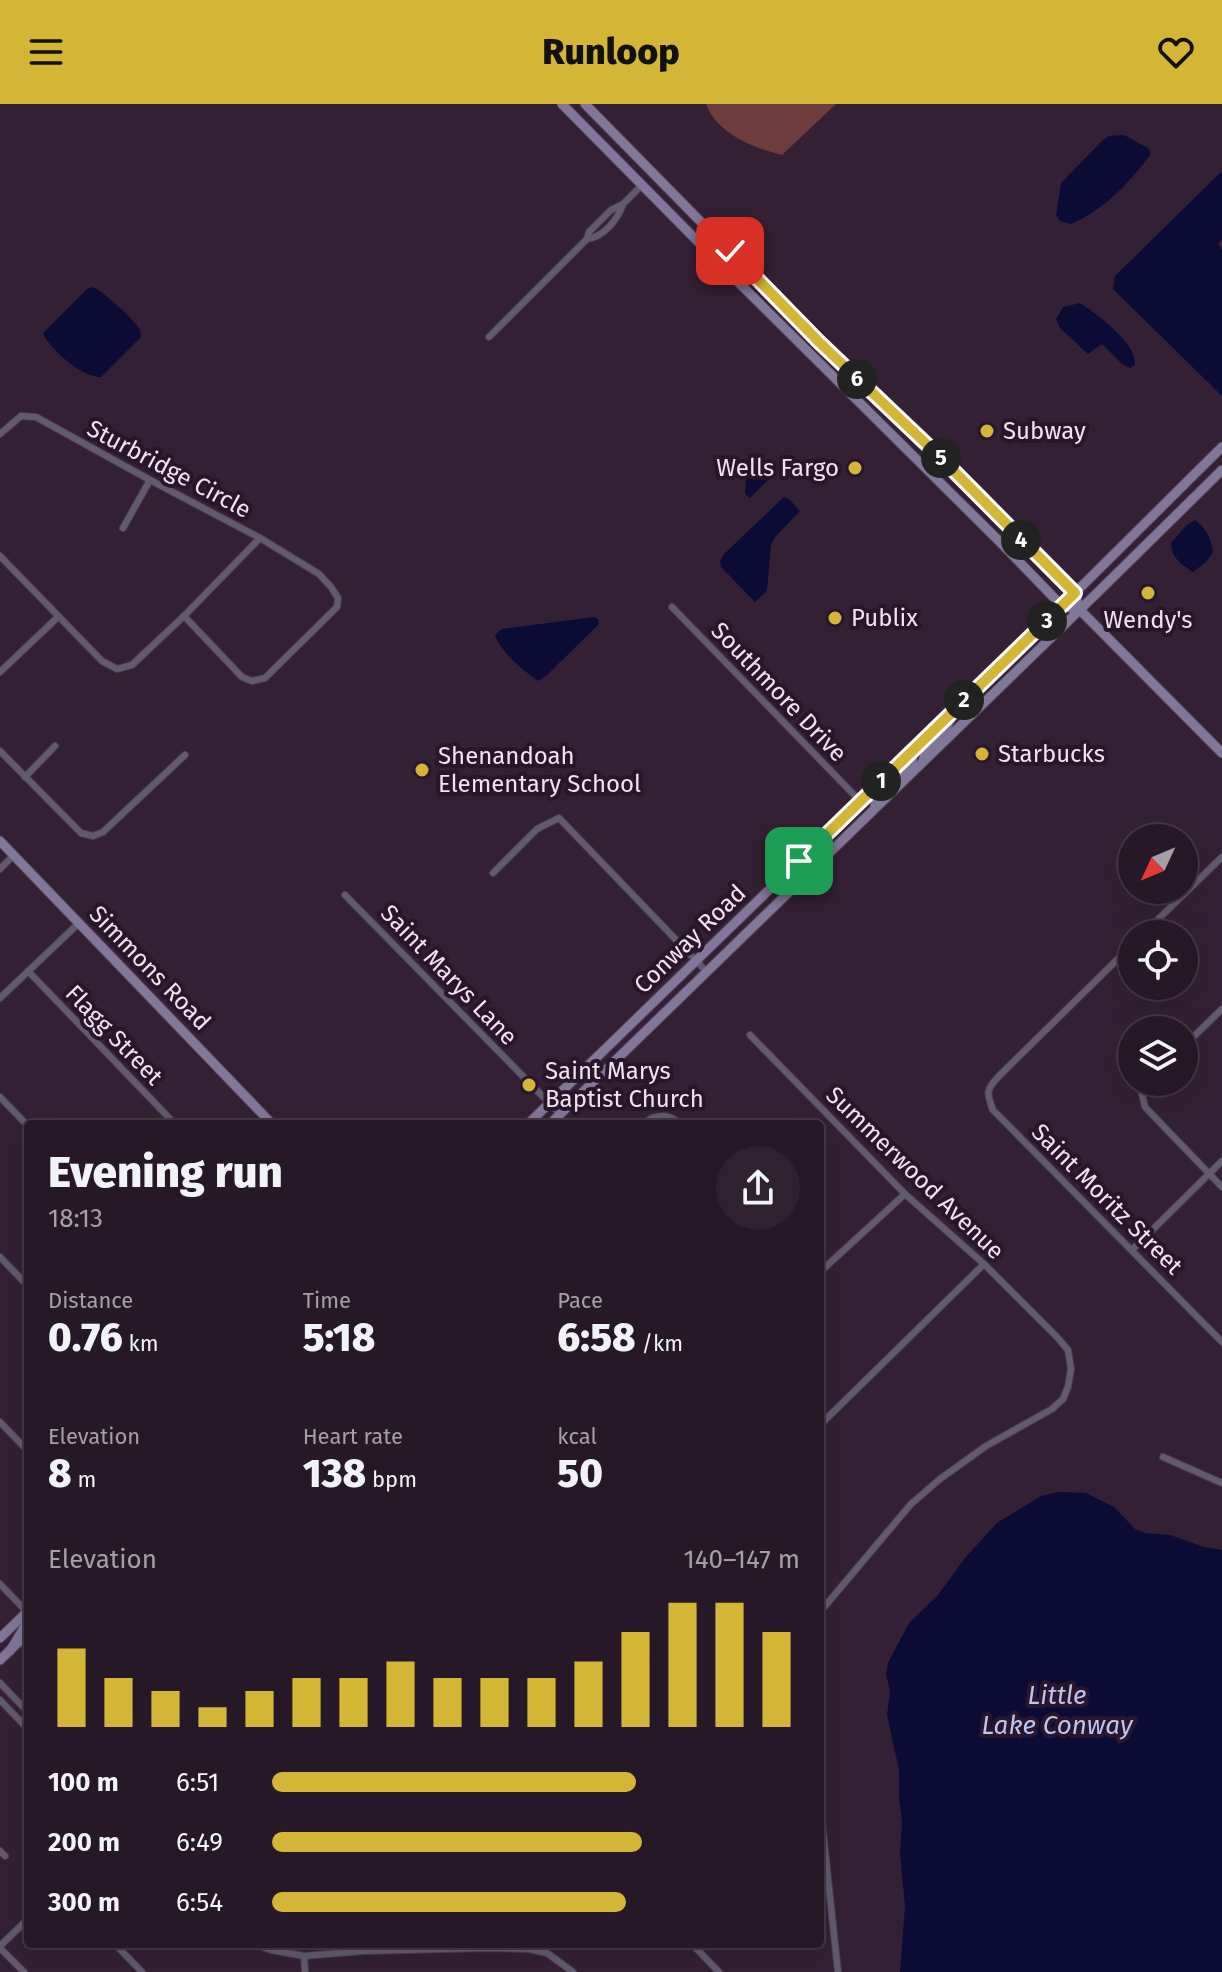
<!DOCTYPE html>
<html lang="en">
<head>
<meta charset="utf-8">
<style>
  :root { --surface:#271827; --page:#2f212f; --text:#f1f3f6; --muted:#a4a0a7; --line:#433744; --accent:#d3b635 }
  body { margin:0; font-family:"Fira Sans",sans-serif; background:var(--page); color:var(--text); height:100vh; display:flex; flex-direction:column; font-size:30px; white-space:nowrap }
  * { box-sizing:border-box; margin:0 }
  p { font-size:26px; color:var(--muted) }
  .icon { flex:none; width:44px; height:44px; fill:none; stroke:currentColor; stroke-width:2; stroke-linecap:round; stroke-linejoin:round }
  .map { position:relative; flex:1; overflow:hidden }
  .details { position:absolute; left:24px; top:1016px; width:800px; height:828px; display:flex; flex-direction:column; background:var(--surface); border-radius:8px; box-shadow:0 8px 32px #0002,0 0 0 2px var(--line) }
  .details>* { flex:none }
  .needle { width:52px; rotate:226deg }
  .fabs { position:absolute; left:1118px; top:720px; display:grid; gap:16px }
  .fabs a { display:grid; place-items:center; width:80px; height:80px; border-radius:50%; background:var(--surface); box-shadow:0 8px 32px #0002,0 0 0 2px var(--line); font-size:40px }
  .pin { position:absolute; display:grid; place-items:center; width:68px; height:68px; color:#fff; margin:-34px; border-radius:16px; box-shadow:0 4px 12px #0006 }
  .km { position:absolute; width:40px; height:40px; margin:-20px; border-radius:50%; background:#222; color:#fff; font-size:22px; line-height:40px; text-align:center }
  .round { display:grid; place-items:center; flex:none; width:84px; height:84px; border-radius:42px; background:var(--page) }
  .overview { display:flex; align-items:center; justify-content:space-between; height:136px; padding:0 24px }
  h1 { font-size:44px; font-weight:800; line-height:60px }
  .figures { display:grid; grid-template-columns:repeat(3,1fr); gap:12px; height:136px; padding:8px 24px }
  .figures div { display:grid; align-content:center }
  .figures b { font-size:40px; font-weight:800 }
  .figures small { font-size:22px; font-weight:400 }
  .figures p { font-size:22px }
  .chart { height:224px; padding:16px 24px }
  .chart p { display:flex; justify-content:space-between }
  .chart svg { width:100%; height:144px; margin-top:8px; stroke:var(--accent); stroke-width:6 }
  ul { padding:0 24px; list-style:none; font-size:26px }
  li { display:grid; grid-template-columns:128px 96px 1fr; align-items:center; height:60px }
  li i { height:20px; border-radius:10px; background:var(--accent) }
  header { display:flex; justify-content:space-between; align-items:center; height:104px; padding:0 24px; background:var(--accent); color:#111; font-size:36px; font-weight:800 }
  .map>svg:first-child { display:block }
  .green { fill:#6d3c3d }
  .water { fill:#0b0b34 }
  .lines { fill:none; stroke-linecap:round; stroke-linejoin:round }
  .street-casing { stroke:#4e3b4e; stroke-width:8 }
  .secondary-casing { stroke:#4e3b4e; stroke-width:11 }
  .street { stroke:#625b70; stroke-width:6 }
  .secondary { stroke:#837799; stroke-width:9 }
  .route-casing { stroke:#fff; stroke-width:16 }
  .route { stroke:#d3b635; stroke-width:10 }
  .poi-dot { fill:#d3b635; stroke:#2a162a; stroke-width:3 }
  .labels { text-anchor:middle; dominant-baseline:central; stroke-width:8; stroke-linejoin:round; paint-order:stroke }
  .poi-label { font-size:24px; fill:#f1e3f1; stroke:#2a162a; text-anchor:start }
  .street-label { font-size:24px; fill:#f1e3f1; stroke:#2a162a }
  .water-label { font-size:26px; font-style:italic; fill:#bbc5f2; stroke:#2a162a }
</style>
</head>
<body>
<header><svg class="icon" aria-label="menu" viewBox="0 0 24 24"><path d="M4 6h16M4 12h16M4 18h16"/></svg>Runloop<svg class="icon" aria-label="heart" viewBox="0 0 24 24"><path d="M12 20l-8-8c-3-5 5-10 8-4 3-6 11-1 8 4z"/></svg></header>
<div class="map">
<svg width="1222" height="1868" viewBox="0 0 1222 1868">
  <rect width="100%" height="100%" fill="#342034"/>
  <path class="green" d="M706 0H836L782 51C754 44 717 30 706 0Z"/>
  <g class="water">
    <path d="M1124 31 1148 44 1151 50C1129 79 1105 105 1071 120L1060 117 1056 111 1061 79 1103 36 1109 32Z"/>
    <polygon points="1222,67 1222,135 1218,140 1222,146 1222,292 1113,185 1115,172"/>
    <path d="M93 183C103 187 135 216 140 226 141 228 140 231 141 233L101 273C83 274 50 246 43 229L87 185Z"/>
    <path d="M1080 199C1097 210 1137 239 1135 261L1130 264 1122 260 1102 240 1088 250 1060 224 1056 215 1063 203Z"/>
    <polygon points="752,354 757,354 773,371 750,394 745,390 747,362"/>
    <polygon points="784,393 789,395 800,407 775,433 771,441 767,487 755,498 721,463 720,457 724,450"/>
    <path d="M1195 416C1206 424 1211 433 1213 448L1206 458 1193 468C1181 460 1172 455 1171 439L1187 421Z"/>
    <path d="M594 513 598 515 599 520 546 572 538 577C523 566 501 549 495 531L502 525Z"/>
    <polygon points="1059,1388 1086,1389 1114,1403 1135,1425 1145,1429 1170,1431 1204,1443 1222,1446 1222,1868 900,1868 905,1802 900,1749 902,1719 899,1692 899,1666 887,1611 890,1587 886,1570 888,1559 909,1519 938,1491 965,1454 997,1419 1041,1392"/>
  </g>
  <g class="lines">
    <g class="street-casing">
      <g id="street">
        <path d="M623 100C618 115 604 133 587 135L589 128 611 106 623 100 642 81"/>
        <polyline points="489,233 587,135"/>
        <polyline points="0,330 21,312 36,313 150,376 260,434 319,470 331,483 338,494 337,503 265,574 252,577 242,573 184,512"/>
        <polyline points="123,424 150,376"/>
        <polyline points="0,452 102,557 117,565 132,561 184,512 260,434"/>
        <polyline points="672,503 860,697"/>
        <polyline points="0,568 58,513"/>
        <polyline points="0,647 81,729 93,732 103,728 185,651"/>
        <polyline points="25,673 55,642"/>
        <polyline points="0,765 14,751"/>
        <polyline points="493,769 537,725 559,714 707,868"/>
        <polyline points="345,791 560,1010"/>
        <polyline points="1143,830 1222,753"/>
        <path d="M1132 841 999 972C986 986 986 988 993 1006L1222 1238"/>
        <polyline points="28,867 175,1020"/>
        <polyline points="0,894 79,819"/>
        <polyline points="750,931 905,1090 984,1160 1057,1233 1068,1246 1071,1265 1068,1283 1063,1295 1052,1305 986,1342 940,1375 911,1400 820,1508"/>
        <polyline points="1184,942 1222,905"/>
        <polyline points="1147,978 1141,986 1145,1003 1222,1083"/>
        <polyline points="0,993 28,1022"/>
        <path d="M643 1020C654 1010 669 1009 680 1020"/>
        <polyline points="1132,1146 1222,1057"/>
        <polyline points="0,1153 28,1182"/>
        <polyline points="820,1168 905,1090"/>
        <polyline points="0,1318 28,1347"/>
        <polyline points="820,1321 984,1160"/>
        <polyline points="1163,1353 1222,1379"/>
        <polyline points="0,1480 27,1508"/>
        <polyline points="0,1579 28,1608"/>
        <polyline points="0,1596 28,1625"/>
        <polyline points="820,1700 838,1868"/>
        <polyline points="0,1747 5,1752"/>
        <polyline points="115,1840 142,1868"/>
        <polyline points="255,1840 271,1846 304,1852 364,1847 489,1844 528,1845 547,1849 573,1868"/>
        <polyline points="692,1840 719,1868"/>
        <polyline points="0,1842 28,1815"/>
        <polyline points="0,1844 24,1868"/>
        <polyline points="304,1852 305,1868"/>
      </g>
    </g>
    <g class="secondary-casing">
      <g id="secondary">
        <polyline points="562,0 724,164 1000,438 1062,502 1080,506"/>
        <polyline points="585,0 819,238 940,353 1075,489 1080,506 1222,649"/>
        <polyline points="923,657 927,642 947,622 951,614"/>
        <polyline points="875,701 881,690 912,660 913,646"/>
        <polyline points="0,737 272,1020"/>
        <polyline points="528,1020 1088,476 1222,343"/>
        <polyline points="550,1020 1095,491 1222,366"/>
        <polyline points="0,1534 28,1507"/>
        <polyline points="10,1547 25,1522 27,1508"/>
        <polyline points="0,1556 28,1529"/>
      </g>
    </g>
    <use href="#street" class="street"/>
    <use href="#secondary" class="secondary"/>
  </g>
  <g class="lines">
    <g class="route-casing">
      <polyline id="route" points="730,147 819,238 940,353 1075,489 799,757"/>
    </g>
    <use href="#route" class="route"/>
  </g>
  <g class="poi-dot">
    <circle cx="987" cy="327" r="8"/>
    <circle cx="855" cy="364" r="8"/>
    <circle cx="1148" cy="489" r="8"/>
    <circle cx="835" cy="514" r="8"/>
    <circle cx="982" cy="650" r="8"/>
    <circle cx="422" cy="666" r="8"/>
    <circle cx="529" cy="981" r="8"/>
  </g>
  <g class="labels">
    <g class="poi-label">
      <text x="1003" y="327">Subway</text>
      <text x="839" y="364" text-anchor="end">Wells Fargo</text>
      <text x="851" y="514">Publix</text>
      <text x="1148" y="516" text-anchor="middle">Wendy's</text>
      <text x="998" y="650">Starbucks</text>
      <text x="438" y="652">Shenandoah<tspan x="438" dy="28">Elementary School</tspan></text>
      <text x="545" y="967">Saint Marys<tspan x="545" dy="28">Baptist Church</tspan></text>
    </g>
    <g class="street-label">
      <text transform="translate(169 365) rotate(28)">Sturbridge Circle</text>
      <text transform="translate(779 588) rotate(46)">Southmore Drive</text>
      <text transform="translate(690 835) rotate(-44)">Conway Road</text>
      <text transform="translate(150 864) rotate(46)">Simmons Road</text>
      <text transform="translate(449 871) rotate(46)">Saint Marys Lane</text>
      <text transform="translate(114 931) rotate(46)">Flagg Street</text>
      <text transform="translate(915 1069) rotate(44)">Summerwood Avenue</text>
      <text transform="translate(1107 1095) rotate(45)">Saint Moritz Street</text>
    </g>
    <g class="water-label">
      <text x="1057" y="1591">Little<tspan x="1057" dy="30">Lake Conway</tspan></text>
    </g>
  </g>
</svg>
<div class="fabs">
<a><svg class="needle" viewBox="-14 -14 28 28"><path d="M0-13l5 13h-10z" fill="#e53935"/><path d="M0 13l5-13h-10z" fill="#a4a0a7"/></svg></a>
<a><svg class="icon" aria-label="locate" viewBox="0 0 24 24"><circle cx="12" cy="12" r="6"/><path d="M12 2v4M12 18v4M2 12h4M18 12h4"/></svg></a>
<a><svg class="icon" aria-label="layers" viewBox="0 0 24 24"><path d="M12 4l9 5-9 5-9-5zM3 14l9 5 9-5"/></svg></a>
</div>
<div class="pin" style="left:799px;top:757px;background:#1e9e55"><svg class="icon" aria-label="arrive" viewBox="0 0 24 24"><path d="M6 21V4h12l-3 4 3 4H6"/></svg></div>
<div class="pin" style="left:730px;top:147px;background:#d93025"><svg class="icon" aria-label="check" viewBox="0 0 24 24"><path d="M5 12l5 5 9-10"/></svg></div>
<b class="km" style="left:881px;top:677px">1</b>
<b class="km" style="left:964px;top:596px">2</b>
<b class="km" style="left:1047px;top:517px">3</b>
<b class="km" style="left:1021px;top:436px">4</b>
<b class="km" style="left:941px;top:354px">5</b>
<b class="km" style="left:857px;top:275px">6</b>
<section class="details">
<div class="overview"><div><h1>Evening run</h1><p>18:13</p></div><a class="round"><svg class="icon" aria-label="share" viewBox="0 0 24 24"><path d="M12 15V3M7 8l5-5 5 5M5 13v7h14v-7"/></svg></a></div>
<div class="figures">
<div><p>Distance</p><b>0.76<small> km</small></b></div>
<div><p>Time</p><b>5:18</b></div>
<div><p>Pace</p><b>6:58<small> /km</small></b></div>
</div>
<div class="figures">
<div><p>Elevation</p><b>8<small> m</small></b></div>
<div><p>Heart rate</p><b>138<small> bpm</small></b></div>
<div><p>kcal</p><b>50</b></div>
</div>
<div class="chart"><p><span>Elevation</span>140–147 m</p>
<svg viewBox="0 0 160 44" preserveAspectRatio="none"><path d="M5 44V20M15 44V29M25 44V33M35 44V38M45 44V33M55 44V29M65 44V29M75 44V24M85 44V29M95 44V29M105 44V29M115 44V24M125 44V15M135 44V6M145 44V6M155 44V15"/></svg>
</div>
<ul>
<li><b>100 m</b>6:51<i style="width:69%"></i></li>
<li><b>200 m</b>6:49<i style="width:70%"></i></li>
<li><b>300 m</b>6:54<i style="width:67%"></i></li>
</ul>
</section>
</div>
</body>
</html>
